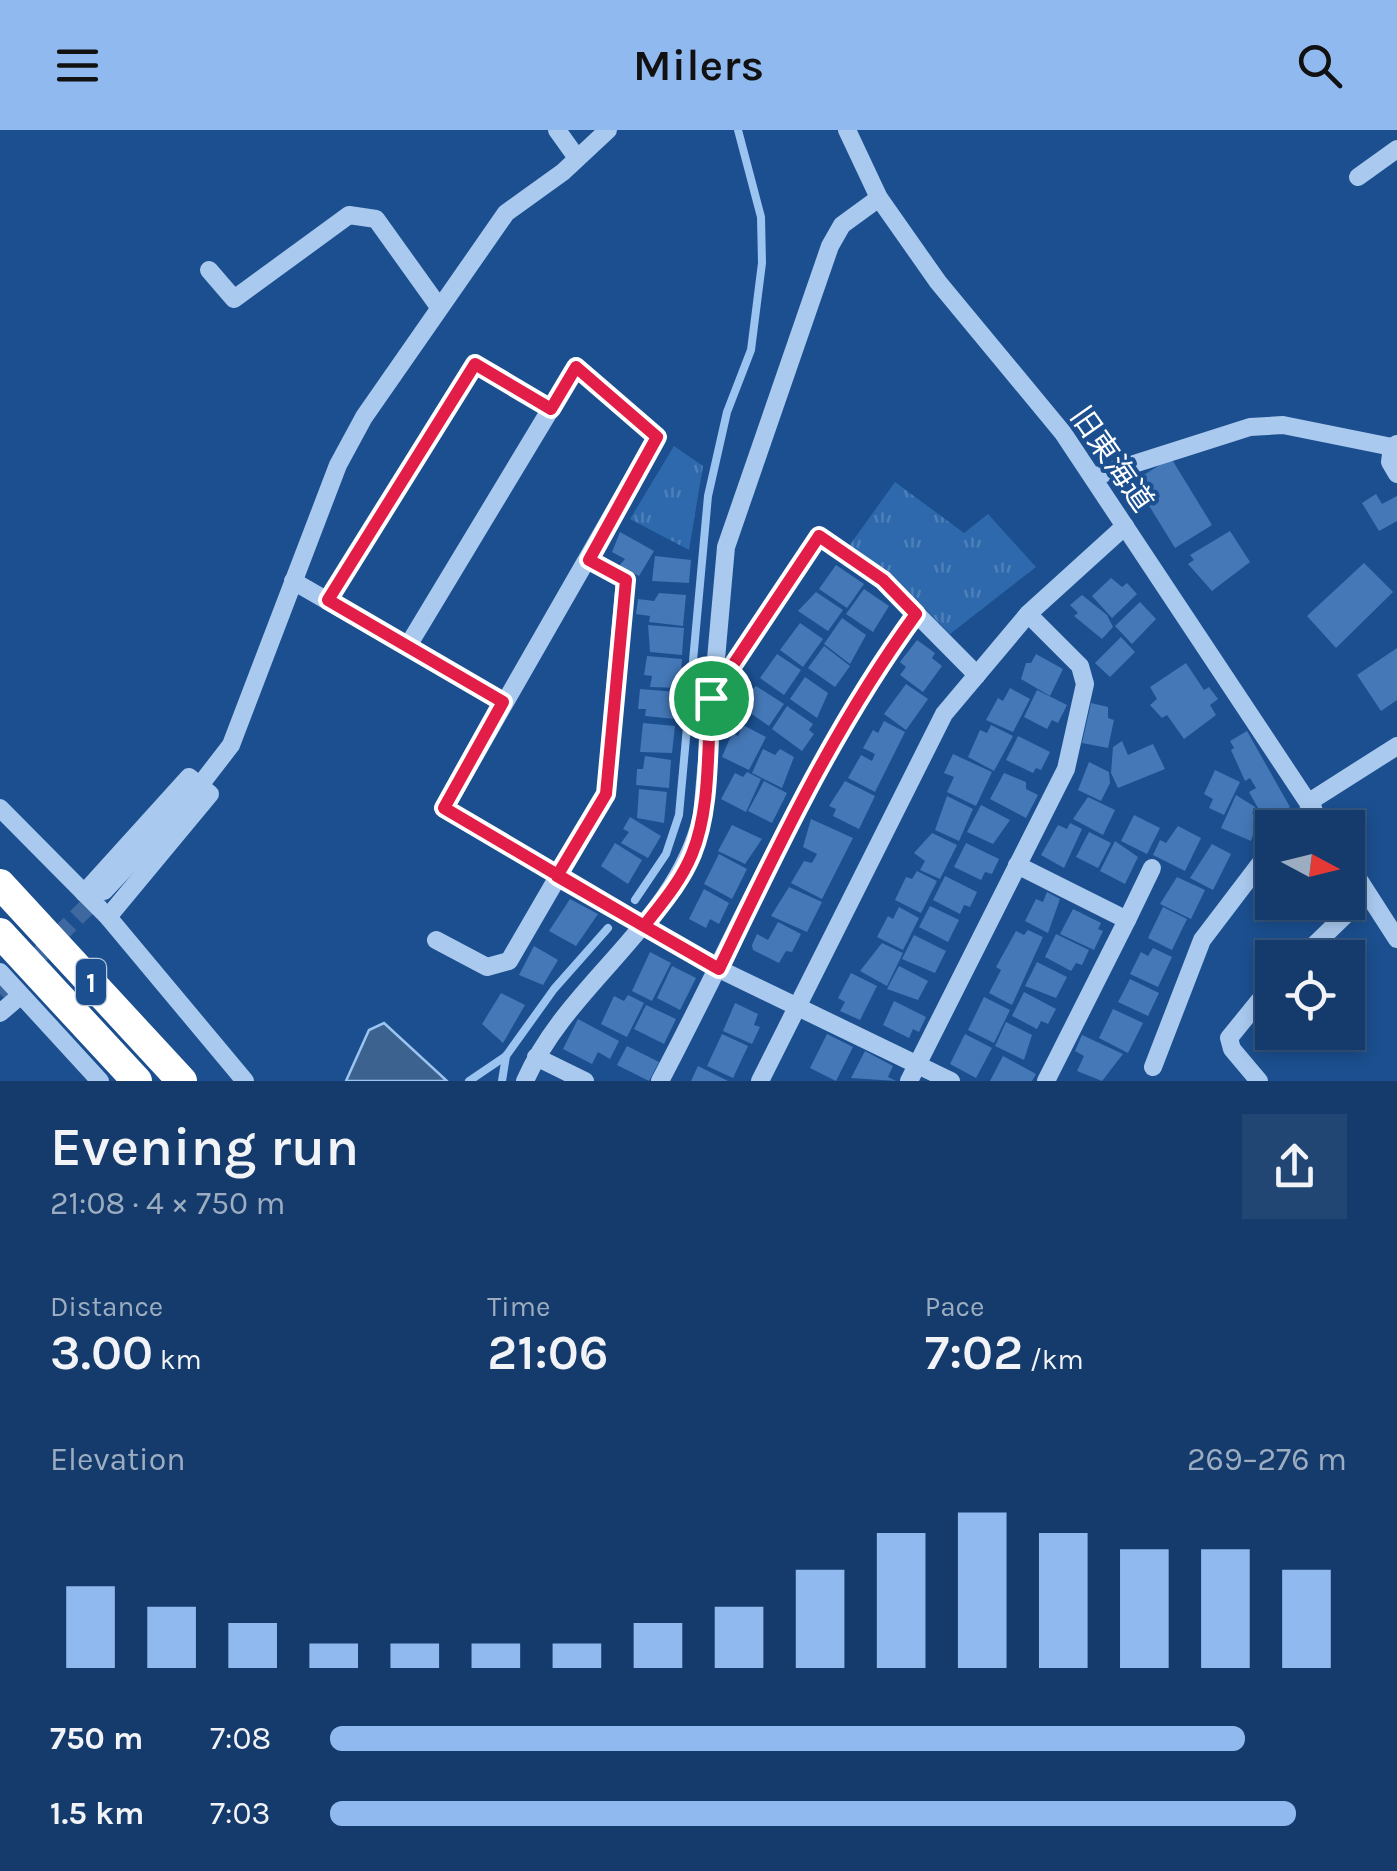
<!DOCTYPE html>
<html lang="en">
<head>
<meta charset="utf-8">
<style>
  :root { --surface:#143b6b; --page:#214673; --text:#f1f3f6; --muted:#9dadc1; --line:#33557e; --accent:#90b9f0 }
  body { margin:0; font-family:Karla,"Noto Sans JP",sans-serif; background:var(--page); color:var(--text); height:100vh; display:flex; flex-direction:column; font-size:38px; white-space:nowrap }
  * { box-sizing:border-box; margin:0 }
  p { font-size:32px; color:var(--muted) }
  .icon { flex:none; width:55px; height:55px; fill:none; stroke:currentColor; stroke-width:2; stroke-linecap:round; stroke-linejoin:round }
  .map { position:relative; height:951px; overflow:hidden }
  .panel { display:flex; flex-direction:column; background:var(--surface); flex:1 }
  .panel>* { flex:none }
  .needle { width:65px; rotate:97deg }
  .tools { position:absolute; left:1255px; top:680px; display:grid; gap:20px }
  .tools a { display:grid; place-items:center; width:110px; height:110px; border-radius:0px; background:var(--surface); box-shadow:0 5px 15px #0003,0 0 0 2px var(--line); font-size:50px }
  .pin { position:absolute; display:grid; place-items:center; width:85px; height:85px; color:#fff; margin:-42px; border:5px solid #fff; border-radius:50%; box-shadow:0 2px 10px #0007 }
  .round { display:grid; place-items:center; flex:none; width:105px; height:105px; border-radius:0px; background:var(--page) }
  .head { display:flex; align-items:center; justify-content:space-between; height:170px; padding:0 50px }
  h1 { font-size:55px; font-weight:600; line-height:75px }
  .stats { display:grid; grid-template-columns:repeat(3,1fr); gap:15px; height:170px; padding:10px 50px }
  .stats div { display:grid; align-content:center }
  .stats b { font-size:50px; font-weight:600 }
  .stats small { font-size:28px; font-weight:400 }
  .stats p { font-size:28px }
  .chart { height:280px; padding:20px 50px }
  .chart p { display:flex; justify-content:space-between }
  .chart svg { width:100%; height:180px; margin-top:10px; stroke:var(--accent); stroke-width:6 }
  ul { padding:0 50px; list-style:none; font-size:32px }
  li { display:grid; grid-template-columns:160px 120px 1fr; align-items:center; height:75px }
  li i { height:25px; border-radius:12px; background:var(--accent) }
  header { display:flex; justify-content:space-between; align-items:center; height:130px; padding:0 50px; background:var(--accent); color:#111; font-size:45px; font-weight:600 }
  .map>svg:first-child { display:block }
  .park { fill:url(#park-tufts) }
  .water { fill:#3c6290; stroke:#9cc4f0; stroke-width:2.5 }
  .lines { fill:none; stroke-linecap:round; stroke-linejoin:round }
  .stream { stroke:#9cc4f0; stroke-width:8 }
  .building { fill:#4478b7 }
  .minor-tunnel { stroke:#3d69a0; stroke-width:18; stroke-dasharray:18 9; stroke-linecap:butt }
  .minor { stroke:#a9c9ee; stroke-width:18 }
  .highway-bridge { stroke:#fff; stroke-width:30 }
  .route-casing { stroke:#fff; stroke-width:20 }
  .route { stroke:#e11d48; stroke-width:12 }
  .labels { text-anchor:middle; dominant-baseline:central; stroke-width:8; stroke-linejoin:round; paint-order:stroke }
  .shield { fill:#1b4f8f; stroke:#bbcadd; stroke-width:2.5 }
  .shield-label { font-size:28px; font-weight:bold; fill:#fff }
  .street-label { font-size:30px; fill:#fff; stroke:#1b4f8f }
</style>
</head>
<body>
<header><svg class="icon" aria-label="menu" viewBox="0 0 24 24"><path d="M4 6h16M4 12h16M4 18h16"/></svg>Milers<svg class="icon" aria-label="search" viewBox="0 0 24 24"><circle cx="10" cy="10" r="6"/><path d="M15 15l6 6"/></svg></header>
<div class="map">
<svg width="1397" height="951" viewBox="0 0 1397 951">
  <defs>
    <pattern id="park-tufts" width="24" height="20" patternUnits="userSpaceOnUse" patternTransform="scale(2.5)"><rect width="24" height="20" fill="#2e69ad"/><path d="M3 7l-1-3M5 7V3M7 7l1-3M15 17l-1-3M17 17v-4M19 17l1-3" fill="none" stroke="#4d80b9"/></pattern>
  </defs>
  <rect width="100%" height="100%" fill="#1b4f8f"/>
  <g class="park">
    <polygon points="674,316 703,336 689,420 630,389"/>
    <polygon points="895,352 964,403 988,384 1036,437 950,504 886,439 847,419"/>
  </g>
  <polygon class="water" points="384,893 447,951 346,951 369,900"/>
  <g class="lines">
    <g class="stream">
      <polyline points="635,770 666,724 679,685 708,366 727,282 751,220 762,133 761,87 738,0"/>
      <polyline points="469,951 506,926 554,859 608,798"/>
      <polyline points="502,951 506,926"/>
    </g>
  </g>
  <g class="building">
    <polygon points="1171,328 1212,395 1175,418 1134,351"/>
    <polygon points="1376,364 1382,374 1397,366 1397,391 1379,401 1362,373"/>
    <polygon points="1230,401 1250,432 1212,461 1188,434 1194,430 1190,425"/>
    <polygon points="620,402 654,421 639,446 619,436 625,429 612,422"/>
    <polygon points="655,426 691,430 689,453 652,451"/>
    <polygon points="1364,433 1393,462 1336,518 1307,486"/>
    <polygon points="836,435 864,454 847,478 819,459"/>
    <polygon points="1111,448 1122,457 1127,453 1137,464 1112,488 1092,466"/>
    <polygon points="864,459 889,476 873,502 846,484"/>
    <polygon points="816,462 843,480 828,501 798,481"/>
    <polygon points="659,463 686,465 683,496 649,492 650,486 636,484 638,469 654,471"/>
    <polygon points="1082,465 1107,485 1113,497 1102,509 1074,486 1078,483 1070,475"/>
    <polygon points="1140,472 1156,489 1132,514 1115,496"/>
    <polygon points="842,488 866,505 850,534 824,514"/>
    <polygon points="800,493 823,509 803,537 780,520"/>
    <polygon points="648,495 684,498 682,525 650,522"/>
    <polygon points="1121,507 1135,522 1110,547 1095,533"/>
    <polygon points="917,510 935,523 932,528 942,536 923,562 900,545 906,537 900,532"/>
    <polygon points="824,516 850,536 835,557 808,538"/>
    <polygon points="1397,518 1397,570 1381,581 1357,545"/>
    <polygon points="777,524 801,540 784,565 760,548"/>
    <polygon points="1036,524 1063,539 1050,566 1021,549 1026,533 1031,533"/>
    <polygon points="647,526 682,529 680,558 650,557 652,546 644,545"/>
    <polygon points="1186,533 1204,560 1209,557 1218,569 1210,575 1216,585 1184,609 1167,585 1162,588 1150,575 1157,569 1150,557"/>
    <polygon points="805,547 828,563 817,588 790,569"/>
    <polygon points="906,554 928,569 906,600 884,584"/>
    <polygon points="756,556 784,574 769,596 737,574"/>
    <polygon points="1010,558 1030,569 1013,602 986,590 998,568 1003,571"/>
    <polygon points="640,559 677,562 675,589 645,586 646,579 638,579"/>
    <polygon points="1037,560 1067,575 1058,593 1052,590 1047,599 1024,587"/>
    <polygon points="1091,573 1108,577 1108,588 1114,590 1108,618 1082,613"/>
    <polygon points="787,576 813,594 809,600 814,604 802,621 772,599"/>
    <polygon points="884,591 905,602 875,662 848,648 861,625 872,631 875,624 863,618 873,600 878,603"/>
    <polygon points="643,593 675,596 672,623 640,622"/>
    <polygon points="743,595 766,607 749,640 722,627 732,603 738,606"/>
    <polygon points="991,595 1013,606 994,641 968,627 980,600 987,603"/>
    <polygon points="1247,601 1290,677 1283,681 1286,686 1268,696 1249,662 1256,658 1250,648 1245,651 1231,620 1234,618 1230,611"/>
    <polygon points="1018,606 1050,622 1041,640 1036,638 1033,643 1006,630"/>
    <polygon points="1122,611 1128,625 1153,614 1165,639 1118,658 1111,643 1113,617"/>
    <polygon points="763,619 775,625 780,619 794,627 782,658 752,643"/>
    <polygon points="953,624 992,642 976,676 947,662 954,647 944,643"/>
    <polygon points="645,626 671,630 669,658 636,655 637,639 643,639"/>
    <polygon points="1089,632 1109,642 1110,653 1101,671 1078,660"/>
    <polygon points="1215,640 1240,652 1224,685 1209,678 1213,669 1204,664"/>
    <polygon points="747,642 761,649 746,682 721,669 735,643 743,647"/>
    <polygon points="1004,643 1026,652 1026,659 1038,665 1026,688 990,669"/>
    <polygon points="764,651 787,663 772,693 748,681"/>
    <polygon points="845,651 875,666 859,699 833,686 836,679 829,676"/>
    <polygon points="639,659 667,662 664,693 637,688"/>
    <polygon points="1236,665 1255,677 1252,683 1258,688 1251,711 1221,698"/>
    <polygon points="947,666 973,679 959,711 935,700"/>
    <polygon points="1088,667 1115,680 1103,705 1073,689"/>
    <polygon points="981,675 1010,690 993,714 967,702"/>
    <polygon points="1134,685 1160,698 1147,724 1121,711"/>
    <polygon points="630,687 661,706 648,728 621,713 629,702 623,699"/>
    <polygon points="811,689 853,708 822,769 791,753 804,731 812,733 817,724 803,717"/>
    <polygon points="1070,693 1082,699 1064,738 1041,725 1058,695 1067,699"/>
    <polygon points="732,695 762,709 745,734 718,721"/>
    <polygon points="1178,696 1201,708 1185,741 1153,725 1160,710 1166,713"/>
    <polygon points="1089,702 1111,713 1098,738 1076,727"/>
    <polygon points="932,703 957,715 940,749 920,740 925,731 914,723"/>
    <polygon points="1115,711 1138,727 1125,754 1100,741"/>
    <polygon points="615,713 642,730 628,754 601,736"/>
    <polygon points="966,713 999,729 992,744 985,742 981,750 954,737"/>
    <polygon points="1212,714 1231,724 1213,760 1190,748"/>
    <polygon points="719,724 747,739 732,769 704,754"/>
    <polygon points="917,741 937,751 921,783 895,770 906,747 912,749"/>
    <polygon points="945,746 977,762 970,777 964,775 960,784 933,770"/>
    <polygon points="1177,747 1205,760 1191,789 1160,774"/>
    <polygon points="789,757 822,772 807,802 771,786"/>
    <polygon points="704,759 729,773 719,794 710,789 706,798 689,789"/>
    <polygon points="1047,762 1060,769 1048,803 1025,791 1036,769 1043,772"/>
    <polygon points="570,769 598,784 576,816 549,801"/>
    <polygon points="930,776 959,790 948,812 919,797"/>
    <polygon points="899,777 919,788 903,820 877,807 888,786 893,789"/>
    <polygon points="1163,777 1187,789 1172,820 1148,808"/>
    <polygon points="1073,779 1101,793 1098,799 1103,801 1094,820 1060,804"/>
    <polygon points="778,792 801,804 792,822 786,821 779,833 753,820 752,815 757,804 768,810"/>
    <polygon points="1028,800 1043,807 1012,875 989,863 1001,840 996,837 1016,801 1024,805"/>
    <polygon points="1056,804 1089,820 1082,835 1076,833 1071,841 1045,827"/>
    <polygon points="914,805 946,821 935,843 902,829"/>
    <polygon points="882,813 903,823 887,856 860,841"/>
    <polygon points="534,816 558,830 543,855 519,845"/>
    <polygon points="1153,818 1172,827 1158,857 1130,844 1141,822 1148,826"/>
    <polygon points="650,822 671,833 652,871 632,861"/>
    <polygon points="1037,832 1067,847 1056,868 1025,856"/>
    <polygon points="672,836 696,848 680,880 657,868"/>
    <polygon points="899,836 928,851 918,870 887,859"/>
    <polygon points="851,843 877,856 860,890 840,881 845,872 838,868"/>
    <polygon points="1130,849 1159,863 1148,886 1118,872"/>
    <polygon points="1024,862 1056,879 1048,894 1041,891 1037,899 1012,886"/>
    <polygon points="501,863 525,875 503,913 482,894"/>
    <polygon points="628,865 644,873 627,907 601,894 614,866 624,871"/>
    <polygon points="984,867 1010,880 994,913 968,900"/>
    <polygon points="894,871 926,887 919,902 913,899 909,908 883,895"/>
    <polygon points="735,873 758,884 754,895 760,897 752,914 723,901"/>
    <polygon points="646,875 676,889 664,914 634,899"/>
    <polygon points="1113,879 1143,893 1128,923 1099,908"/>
    <polygon points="578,889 619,911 610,929 598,922 592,934 563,919"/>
    <polygon points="1006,892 1032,905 1024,930 995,916"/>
    <polygon points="722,904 748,916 733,948 707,936"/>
    <polygon points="827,904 853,917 836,951 810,938"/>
    <polygon points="965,904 992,918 976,948 950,934"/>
    <polygon points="1082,905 1123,924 1102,951 1077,941 1084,926 1075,921"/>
    <polygon points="627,916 659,932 649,951 617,935"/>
    <polygon points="865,921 893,936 888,947 896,951 851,948"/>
    <polygon points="1003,926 1036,944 1032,951 990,951"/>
    <polygon points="698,936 728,951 691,951"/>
  </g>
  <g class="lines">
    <polyline class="minor-tunnel" points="0,864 103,761"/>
    <g class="minor">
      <polyline points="557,0 577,28"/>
      <polyline points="847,0 879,68 938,152 1063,303 1325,698"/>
      <polyline points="1358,47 1397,19"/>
      <polyline points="209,140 234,169 349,85 376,89 439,177"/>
      <polyline points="1397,314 1392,317 1390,332 1397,344"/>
      <polyline points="1093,347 1250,297 1283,295 1392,317"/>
      <polyline points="293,451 503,572"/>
      <polyline points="328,470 475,234 551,279"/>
      <polyline points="409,514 576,237 657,307 444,679 719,839 951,951"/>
      <polyline points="714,563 819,406 883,450 977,545"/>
      <polyline points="1309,672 1397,616"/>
      <polyline points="0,678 108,787 245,951"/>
      <polyline points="1290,698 1313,678"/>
      <polyline points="1348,733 1397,809"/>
      <polyline points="1017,735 1127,790 1046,951"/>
      <polyline points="104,761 187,672 231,615 338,335 364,287 506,83 563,42 608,0"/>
      <polyline points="84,763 189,647 210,664 108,787"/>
      <polyline points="1127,790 1152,738"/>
      <polyline points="436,810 487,837 509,831 606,664 625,450 589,430"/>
      <polyline points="1301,828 1367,764"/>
      <polyline points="0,842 100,951"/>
      <polyline points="0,883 20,866"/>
      <polyline points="536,927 585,951"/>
      <polyline points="1153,937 1202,810 1272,718"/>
      <path d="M525 951C569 851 676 795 702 686L726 417 830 116 842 95 879 68"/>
      <path d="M660 951C743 794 811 628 916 484"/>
      <polyline points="760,951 944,584 1028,484 1125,396"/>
      <polyline points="909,951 1066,639 1085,554 1080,536 1028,484"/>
      <polyline points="1259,951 1232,919 1229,908 1272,855"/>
    </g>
    <g class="highway-bridge">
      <polyline points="0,754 182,951"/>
      <polyline points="0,803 137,951"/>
    </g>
  </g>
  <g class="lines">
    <g class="route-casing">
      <path id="route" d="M711 568C707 617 711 678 692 724 681 751 662 773 644 796L444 678 503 572 328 470 475 234 551 279 576 237 657 307 589 430 626 450 606 664 557 746 719 839C778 716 835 595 916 484L883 450 819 406 711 568"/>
    </g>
    <use href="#route" class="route"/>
  </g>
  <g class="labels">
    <rect class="shield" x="76" y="829" width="30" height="46" rx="8"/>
    <g class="shield-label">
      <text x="91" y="852">1</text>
    </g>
    <g class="street-label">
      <text transform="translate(1112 329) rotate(55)">旧東海道</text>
    </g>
  </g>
</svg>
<div class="tools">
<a><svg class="needle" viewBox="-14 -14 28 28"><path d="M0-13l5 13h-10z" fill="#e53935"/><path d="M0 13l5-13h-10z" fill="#9dadc1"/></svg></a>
<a><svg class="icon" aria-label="locate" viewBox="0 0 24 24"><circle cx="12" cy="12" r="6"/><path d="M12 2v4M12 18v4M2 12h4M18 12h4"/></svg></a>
</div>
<div class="pin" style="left:711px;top:568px;background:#1e9e55"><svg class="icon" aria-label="arrive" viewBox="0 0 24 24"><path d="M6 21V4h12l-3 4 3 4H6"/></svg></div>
</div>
<section class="panel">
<div class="head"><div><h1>Evening run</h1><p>21:08 · 4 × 750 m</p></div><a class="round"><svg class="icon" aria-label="share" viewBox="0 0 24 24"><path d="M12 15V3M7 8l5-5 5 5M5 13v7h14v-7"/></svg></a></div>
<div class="stats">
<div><p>Distance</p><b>3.00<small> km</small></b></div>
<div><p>Time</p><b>21:06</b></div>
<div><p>Pace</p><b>7:02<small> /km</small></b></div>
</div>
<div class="chart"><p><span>Elevation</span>269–276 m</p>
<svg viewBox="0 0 160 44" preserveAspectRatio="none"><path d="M5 44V24M15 44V29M25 44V33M35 44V38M45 44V38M55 44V38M65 44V38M75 44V33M85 44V29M95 44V20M105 44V11M115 44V6M125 44V11M135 44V15M145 44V15M155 44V20"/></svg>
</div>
<ul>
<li><b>750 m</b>7:08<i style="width:90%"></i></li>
<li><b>1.5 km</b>7:03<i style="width:95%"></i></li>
</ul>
</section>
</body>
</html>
